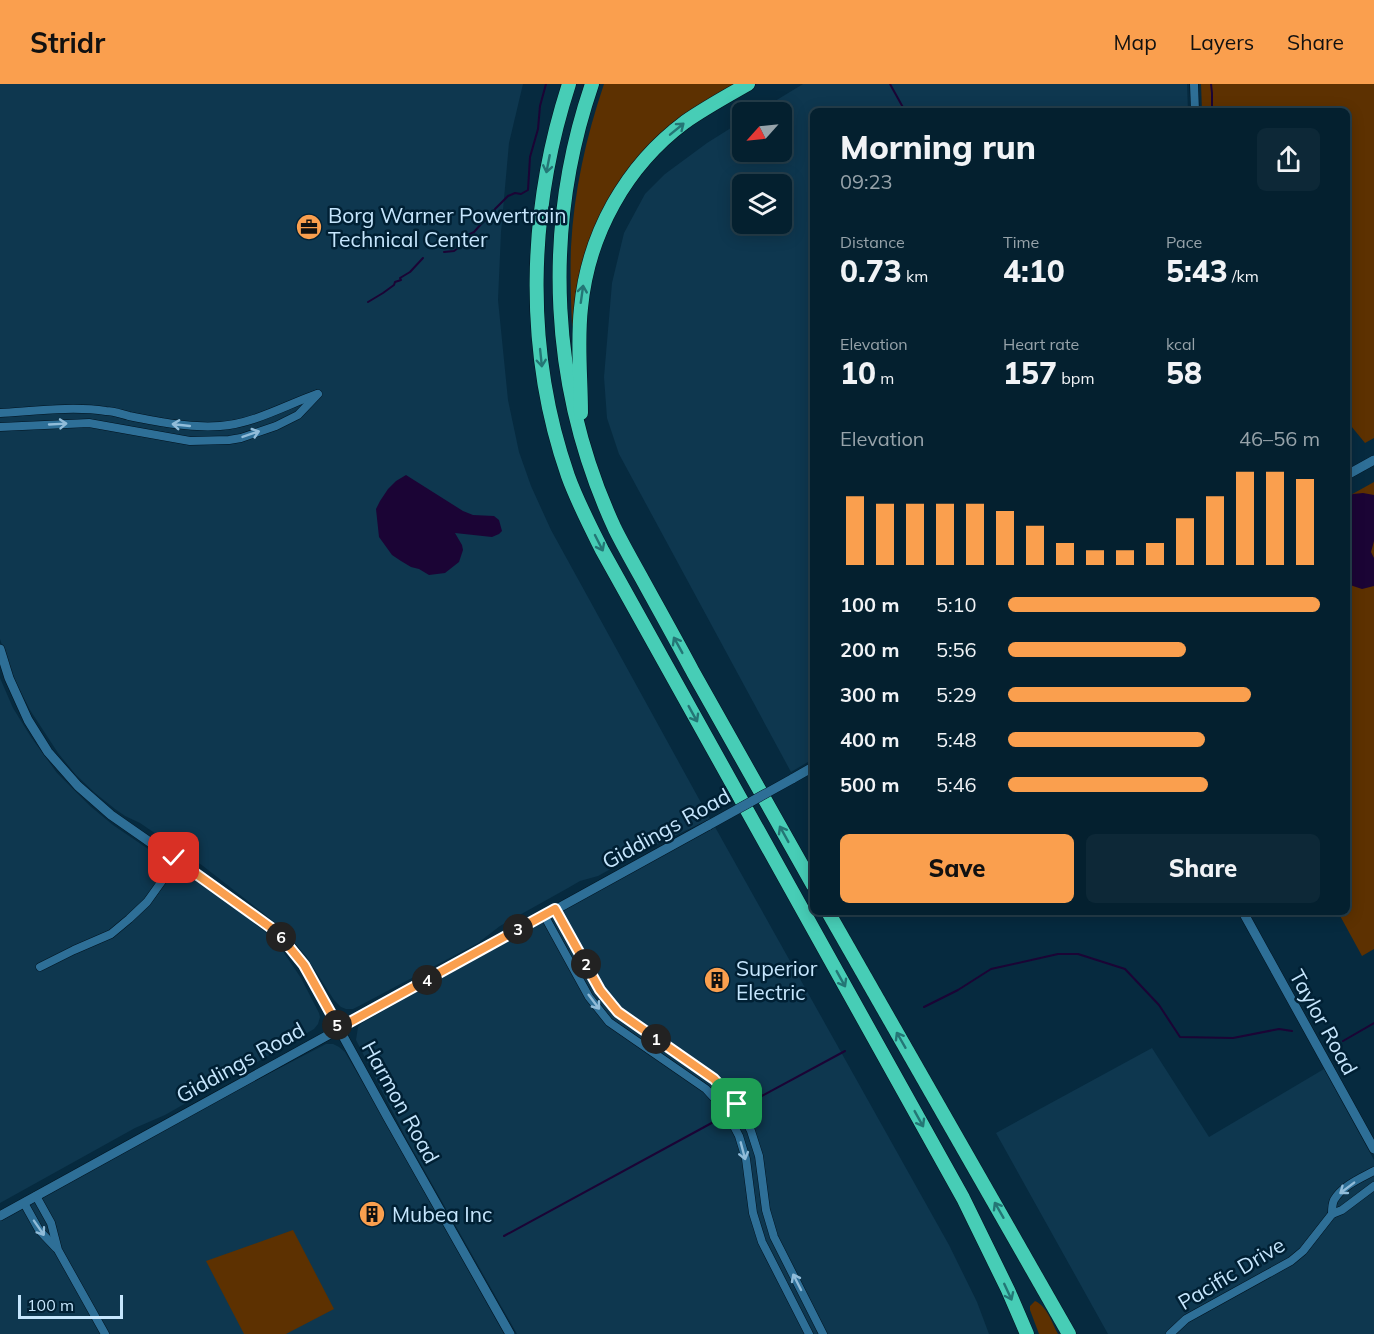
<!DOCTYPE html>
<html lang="en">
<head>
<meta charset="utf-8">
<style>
  :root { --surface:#04202f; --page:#0d2837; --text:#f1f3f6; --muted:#97a3aa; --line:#253e4b; --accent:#fa9f4e }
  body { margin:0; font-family:Mulish,sans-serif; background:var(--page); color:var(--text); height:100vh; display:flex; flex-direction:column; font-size:22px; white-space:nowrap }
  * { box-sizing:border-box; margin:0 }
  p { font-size:20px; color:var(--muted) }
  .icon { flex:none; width:33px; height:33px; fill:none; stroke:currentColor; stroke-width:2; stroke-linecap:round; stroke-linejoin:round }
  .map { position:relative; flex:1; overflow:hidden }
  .details { position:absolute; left:810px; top:24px; width:540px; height:807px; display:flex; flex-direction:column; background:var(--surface); border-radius:9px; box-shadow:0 3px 15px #0003,0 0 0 2px var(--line) }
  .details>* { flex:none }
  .needle { width:39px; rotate:243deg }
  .tools { position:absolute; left:732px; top:18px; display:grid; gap:12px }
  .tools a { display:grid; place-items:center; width:60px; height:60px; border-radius:9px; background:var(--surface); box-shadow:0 3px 15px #0003,0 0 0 2px var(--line); font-size:30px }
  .scale { position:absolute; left:18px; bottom:15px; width:105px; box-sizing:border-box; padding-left:6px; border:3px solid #c6e6fd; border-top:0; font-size:16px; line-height:21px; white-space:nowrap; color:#c6e6fd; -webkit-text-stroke:4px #002034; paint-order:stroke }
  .pin { position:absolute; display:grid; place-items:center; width:51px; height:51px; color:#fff; margin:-26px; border-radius:12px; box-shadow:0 3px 9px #0006 }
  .km { position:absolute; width:30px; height:30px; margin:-15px; border-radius:50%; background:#222; color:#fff; font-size:16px; line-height:30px; text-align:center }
  .round { display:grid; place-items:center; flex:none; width:63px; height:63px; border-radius:9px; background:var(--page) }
  .overview { display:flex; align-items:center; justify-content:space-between; height:102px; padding:0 30px }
  h1 { font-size:33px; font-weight:800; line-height:45px }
  .metrics { display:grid; grid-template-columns:repeat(3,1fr); gap:9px; height:102px; padding:6px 30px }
  .metrics div { display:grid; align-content:center }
  .metrics b { font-size:30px; font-weight:800 }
  .metrics small { font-size:16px; font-weight:400 }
  .metrics p { font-size:16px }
  .chart { height:168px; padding:12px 30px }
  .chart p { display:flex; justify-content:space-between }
  .chart svg { width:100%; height:108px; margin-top:6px; stroke:var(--accent); stroke-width:6 }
  .primary-button { display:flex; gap:12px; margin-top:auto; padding:12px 30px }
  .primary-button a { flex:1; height:69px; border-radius:9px; background:var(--accent); color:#111; font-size:24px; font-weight:800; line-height:69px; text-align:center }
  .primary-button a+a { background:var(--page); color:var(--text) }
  ul { padding:0 30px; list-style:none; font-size:20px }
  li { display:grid; grid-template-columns:96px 72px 1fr; align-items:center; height:45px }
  li i { height:15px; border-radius:8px; background:var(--accent) }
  header { display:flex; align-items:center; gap:36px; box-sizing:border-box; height:84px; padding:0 30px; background:var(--accent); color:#111 }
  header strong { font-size:28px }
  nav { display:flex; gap:33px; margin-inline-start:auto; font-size:21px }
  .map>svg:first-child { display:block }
  .built { fill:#0e374f; fill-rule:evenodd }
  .green { fill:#5d3101 }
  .water { fill:#1b0435 }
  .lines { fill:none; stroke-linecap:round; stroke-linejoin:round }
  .stream { stroke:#1b0435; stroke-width:2 }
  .minor-casing { stroke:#01121e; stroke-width:9 }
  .tertiary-casing { stroke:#01121e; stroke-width:10 }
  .motorway-casing { stroke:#01121e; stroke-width:15 }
  .minor { stroke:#2e6f97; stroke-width:8 }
  .tertiary { stroke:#2e6f97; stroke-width:9 }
  .motorway { stroke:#47cdb6; stroke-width:14 }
  .tertiary-bridge-casing { stroke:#01121e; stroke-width:10; stroke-linecap:butt }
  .tertiary-bridge { stroke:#2e6f97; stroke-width:9 }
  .oneway { stroke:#247675 }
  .oneway2 { stroke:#91bcd9 }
  .route-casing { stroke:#fff; stroke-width:12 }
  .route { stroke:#fa9f4e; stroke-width:8 }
  .labels { text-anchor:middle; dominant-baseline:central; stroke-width:5; stroke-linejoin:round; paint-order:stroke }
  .poi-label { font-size:21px; fill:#c6e6fd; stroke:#002034; text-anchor:start }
  .street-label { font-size:21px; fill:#c6e6fd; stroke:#002034 }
</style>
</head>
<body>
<header>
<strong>Stridr</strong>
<nav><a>Map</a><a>Layers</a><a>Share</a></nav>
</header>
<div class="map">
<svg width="1374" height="1250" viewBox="0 0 1374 1250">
  <rect width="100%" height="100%" fill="#062a3f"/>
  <g class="built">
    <polygon points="0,0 523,0 509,59 501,148 498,216 508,316 519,368 531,402 551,446 710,735 645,766 598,792 580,797 568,804 500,842 478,859 359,922 353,925 346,925 341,923 334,916 306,872 282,844 203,782 140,739 125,732 115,725 95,709 76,691 58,669 30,626 11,589 0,555"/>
    <path d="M803 0H1187L1188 27H813V675L791 688 619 370 607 334 604 293 612 199 624 149 645 110 665 90 707 59 742 37V68H782V28H757ZM742 100H782V140H742Z"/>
    <polygon points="0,594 13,624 31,653 57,689 90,722 113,741 239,827 270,852 282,866 301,894 319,929 320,933 318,940 314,945 235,991 165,1031 135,1044 0,1119"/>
    <polygon points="715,743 949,1161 977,1218 989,1250 517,1250 406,1054 356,956 358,943 362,939 580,815"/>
    <polygon points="326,960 333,960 339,963 345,968 374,1018 504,1250 0,1250 0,1137 202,1024"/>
    <polygon points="1152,964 1209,1053 1324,985 1374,1076 1374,1250 1108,1250 996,1049"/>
  </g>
  <g class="green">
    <path d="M604 0H740L622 97 575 242H572C571 216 570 189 571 163 574 107 586 53 604 0Z"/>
    <polygon points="1201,0 1374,0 1374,354 1365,359 1347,337 1347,27 1202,27"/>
    <polygon points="1374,398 1374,865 1362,872 1338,828 1347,828 1347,413"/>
    <polygon points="293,1146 334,1225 286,1250 244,1250 206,1177"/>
    <path d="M1035 1217C1047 1222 1052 1239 1058 1250H1039L1030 1226V1222Z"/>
  </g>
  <g class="water">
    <polygon points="406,391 463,427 473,431 494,432 499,436 502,447 499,450 492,453 455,449 462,461 463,466 459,478 445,489 429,491 419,485 411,483 401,477 392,471 379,453 376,425 380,417 388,405 396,397"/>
    <polygon points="1363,409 1374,411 1374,457 1371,468 1374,474 1374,502 1362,505 1347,500 1347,413 1353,410"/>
  </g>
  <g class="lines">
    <g class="stream">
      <polyline points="890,0 905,27"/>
      <polyline points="1211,0 1212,9 1212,27"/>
      <polyline points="444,168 454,167 466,158 468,151 474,148 482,139 491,132 495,125 508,112 515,109 521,110 528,106 530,73 538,45 540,22 546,0"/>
      <polyline points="368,218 383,209 394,201 395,198 401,196 400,194 410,188 423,174"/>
      <polyline points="924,923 958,906 991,885 1058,870 1078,870 1125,885 1159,921 1180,953 1233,954 1279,945 1292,947"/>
      <polyline points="1343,957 1374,939"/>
      <polyline points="745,1021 845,967"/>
      <polyline points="504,1152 719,1035"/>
    </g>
    <g class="minor-casing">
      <g id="minor">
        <polyline points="1194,0 1195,27"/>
        <path d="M0 329C34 327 73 322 106 327 114 327 121 330 129 332 159 338 189 344 220 342 253 340 286 321 317 310"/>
        <polyline points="0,343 89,339 190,357 229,356 241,354 276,342 298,331 318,310"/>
        <polyline points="555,825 600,906 618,928 714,995 737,1020 751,1047 759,1072 766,1126 774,1153 823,1250"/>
        <polyline points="544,831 589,913 609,938 706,1005 726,1027 739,1052 746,1075 753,1129 762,1158 809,1250"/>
        <polyline points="40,883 74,866 111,850 129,835 147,818 177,776"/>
        <polyline points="36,1112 51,1139 58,1166 105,1250"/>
        <polyline points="24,1119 39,1146 56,1164"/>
        <path d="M1332 1130C1332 1125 1332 1120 1334 1116 1342 1102 1361 1094 1374 1087"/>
        <polyline points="1170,1250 1186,1235 1291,1177 1303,1167 1332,1130 1342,1126 1374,1102"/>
      </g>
    </g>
    <g class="tertiary-casing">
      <g id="tertiary">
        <polyline points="1347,391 1374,376"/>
        <polyline points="0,565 9,594 28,636 48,668 78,702 111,731 230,814 277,848 292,864 304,881 388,1034 510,1250"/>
        <polyline points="792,695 813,683"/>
        <polyline points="1243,828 1374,1065"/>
        <polyline points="0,1132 709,741"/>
      </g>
    </g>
    <g class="motorway-casing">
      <g id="motorway">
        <path d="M569 0C528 126 524 266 568 392 577 417 590 442 602 466L963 1114 1008 1206 1027 1250"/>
        <path d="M592 0C542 146 550 305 615 445 623 461 632 477 641 493 658 524 676 556 693 588 733 659 773 730 813 801"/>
        <path d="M581 329C581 294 577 259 581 224 588 150 626 82 685 38 705 24 727 12 748 0"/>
        <polyline points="828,828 1069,1250"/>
      </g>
    </g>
    <use href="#minor" class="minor"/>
    <use href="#tertiary" class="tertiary"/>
    <use href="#motorway" class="motorway"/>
    <g class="tertiary-bridge-casing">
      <polyline id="tertiary-bridge" points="709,741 792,695"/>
    </g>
    <use href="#tertiary-bridge" class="tertiary-bridge"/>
  </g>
  <defs><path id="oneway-shaft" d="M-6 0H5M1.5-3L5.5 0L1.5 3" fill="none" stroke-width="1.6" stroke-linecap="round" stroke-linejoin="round" transform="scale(1.5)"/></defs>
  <g class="oneway">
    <use href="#oneway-shaft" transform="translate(677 45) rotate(-39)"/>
    <use href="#oneway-shaft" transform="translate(548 80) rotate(101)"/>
    <use href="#oneway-shaft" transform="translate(582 210) rotate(-82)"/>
    <use href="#oneway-shaft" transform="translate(541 274) rotate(84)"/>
    <use href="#oneway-shaft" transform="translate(599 459) rotate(63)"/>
    <use href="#oneway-shaft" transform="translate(678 561) rotate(-119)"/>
    <use href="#oneway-shaft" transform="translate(693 630) rotate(61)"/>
    <use href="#oneway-shaft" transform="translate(784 750) rotate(-119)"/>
    <use href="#oneway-shaft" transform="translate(841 895) rotate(61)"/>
    <use href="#oneway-shaft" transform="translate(901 956) rotate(-120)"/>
    <use href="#oneway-shaft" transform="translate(919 1035) rotate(61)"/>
    <use href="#oneway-shaft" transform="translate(999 1126) rotate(-120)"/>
    <use href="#oneway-shaft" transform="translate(1008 1208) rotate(65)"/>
  </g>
  <g class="oneway2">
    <use href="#oneway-shaft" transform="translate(58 340) rotate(-3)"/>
    <use href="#oneway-shaft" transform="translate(181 341) rotate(-174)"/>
    <use href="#oneway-shaft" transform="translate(251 350) rotate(-19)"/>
    <use href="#oneway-shaft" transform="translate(594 918) rotate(53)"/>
    <use href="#oneway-shaft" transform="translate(743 1067) rotate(75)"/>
    <use href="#oneway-shaft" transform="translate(1347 1104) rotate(143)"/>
    <use href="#oneway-shaft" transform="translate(39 1144) rotate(55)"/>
    <use href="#oneway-shaft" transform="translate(797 1198) rotate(-117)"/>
  </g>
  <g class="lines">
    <g class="route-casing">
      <polyline id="route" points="174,774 277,848 304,881 339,944 555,825 600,906 618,928 714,995 737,1020"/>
    </g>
    <use href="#route" class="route"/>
  </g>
  <defs>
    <g id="office-disc" transform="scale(1.35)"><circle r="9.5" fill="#fa9f4e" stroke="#002034"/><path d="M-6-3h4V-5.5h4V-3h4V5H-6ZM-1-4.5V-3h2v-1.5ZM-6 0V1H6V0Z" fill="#111"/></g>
    <g id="building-disc" transform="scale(1.35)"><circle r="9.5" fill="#fa9f4e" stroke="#002034"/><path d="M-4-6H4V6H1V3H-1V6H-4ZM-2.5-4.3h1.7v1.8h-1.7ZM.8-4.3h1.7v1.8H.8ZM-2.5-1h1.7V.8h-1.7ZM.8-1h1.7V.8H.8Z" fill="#111"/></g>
  </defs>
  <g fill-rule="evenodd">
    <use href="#office-disc" x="309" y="143"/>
    <use href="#building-disc" x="717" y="896"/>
    <use href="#building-disc" x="372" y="1130"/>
  </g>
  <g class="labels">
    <g class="poi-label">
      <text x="328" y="131">Borg Warner Powertrain<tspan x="328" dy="24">Technical Center</tspan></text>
      <text x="736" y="884">Superior<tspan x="736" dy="24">Electric</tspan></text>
      <text x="392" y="1130">Mubea Inc</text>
    </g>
    <g class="street-label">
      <text transform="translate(666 744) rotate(-29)">Giddings Road</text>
      <text transform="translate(1324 938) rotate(61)">Taylor Road</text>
      <text transform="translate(240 978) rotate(-29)">Giddings Road</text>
      <text transform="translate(401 1018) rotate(61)">Harmon Road</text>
      <text transform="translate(1231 1189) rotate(-31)">Pacific Drive</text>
    </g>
  </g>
</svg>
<div class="tools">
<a><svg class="needle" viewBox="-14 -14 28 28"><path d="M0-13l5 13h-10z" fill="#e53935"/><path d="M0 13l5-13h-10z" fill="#97a3aa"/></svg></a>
<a><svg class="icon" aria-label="layers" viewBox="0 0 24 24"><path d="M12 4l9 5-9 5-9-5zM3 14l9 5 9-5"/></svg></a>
</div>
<div class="scale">100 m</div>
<div class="pin" style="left:737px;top:1020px;background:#1e9e55"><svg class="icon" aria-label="arrive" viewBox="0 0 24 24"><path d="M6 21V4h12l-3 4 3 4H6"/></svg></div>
<div class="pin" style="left:174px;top:774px;background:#d93025"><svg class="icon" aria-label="check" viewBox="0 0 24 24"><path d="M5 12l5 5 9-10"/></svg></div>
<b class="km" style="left:656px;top:955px">1</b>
<b class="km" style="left:586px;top:880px">2</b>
<b class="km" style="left:518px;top:845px">3</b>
<b class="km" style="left:427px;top:896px">4</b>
<b class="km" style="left:337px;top:941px">5</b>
<b class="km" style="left:281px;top:853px">6</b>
<section class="details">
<div class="overview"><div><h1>Morning run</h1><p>09:23</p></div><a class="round"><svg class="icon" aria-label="share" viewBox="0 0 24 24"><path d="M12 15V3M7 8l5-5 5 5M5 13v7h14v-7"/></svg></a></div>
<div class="metrics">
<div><p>Distance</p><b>0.73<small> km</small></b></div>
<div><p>Time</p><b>4:10</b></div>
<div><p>Pace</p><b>5:43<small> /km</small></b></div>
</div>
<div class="metrics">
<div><p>Elevation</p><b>10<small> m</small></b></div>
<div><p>Heart rate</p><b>157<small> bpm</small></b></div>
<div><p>kcal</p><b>58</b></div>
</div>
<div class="chart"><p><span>Elevation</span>46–56 m</p>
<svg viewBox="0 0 160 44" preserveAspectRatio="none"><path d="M5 44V16M15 44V19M25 44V19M35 44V19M45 44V19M55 44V22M65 44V28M75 44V35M85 44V38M95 44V38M105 44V35M115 44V25M125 44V16M135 44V6M145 44V6M155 44V9"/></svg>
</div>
<ul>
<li><b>100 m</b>5:10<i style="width:100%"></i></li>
<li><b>200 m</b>5:56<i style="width:57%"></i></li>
<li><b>300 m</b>5:29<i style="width:78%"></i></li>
<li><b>400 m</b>5:48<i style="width:63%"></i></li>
<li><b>500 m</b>5:46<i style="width:64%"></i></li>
</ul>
<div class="primary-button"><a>Save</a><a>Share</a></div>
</section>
</div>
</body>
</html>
